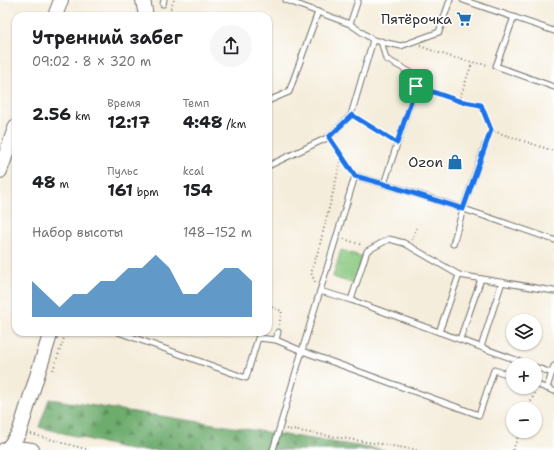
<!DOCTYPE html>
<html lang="ru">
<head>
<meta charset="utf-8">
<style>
  :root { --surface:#fff; --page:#f6f6f6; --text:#202124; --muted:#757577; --accent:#1f6fb2 }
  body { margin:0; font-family:"Shantell Sans",sans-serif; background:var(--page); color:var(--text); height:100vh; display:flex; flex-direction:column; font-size:15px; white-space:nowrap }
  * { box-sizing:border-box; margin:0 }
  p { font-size:13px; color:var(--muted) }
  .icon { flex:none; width:22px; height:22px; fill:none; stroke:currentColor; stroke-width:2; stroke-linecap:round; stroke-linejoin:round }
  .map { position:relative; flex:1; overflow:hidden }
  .details { position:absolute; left:12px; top:12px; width:260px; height:324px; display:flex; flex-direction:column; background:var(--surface); border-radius:12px; box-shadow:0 1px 3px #0004 }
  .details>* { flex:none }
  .controls { position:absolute; left:506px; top:314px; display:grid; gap:8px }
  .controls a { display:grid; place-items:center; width:36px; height:36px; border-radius:50%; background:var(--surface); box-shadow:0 1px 3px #0004; font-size:20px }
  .pin { position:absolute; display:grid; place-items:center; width:34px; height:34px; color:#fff; margin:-17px; border-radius:8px; box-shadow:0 2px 6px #0006 }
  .round { display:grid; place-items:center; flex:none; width:42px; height:42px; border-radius:21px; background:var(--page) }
  .head { display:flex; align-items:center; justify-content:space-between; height:68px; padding:0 20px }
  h1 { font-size:18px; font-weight:700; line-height:30px }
  .metrics { display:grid; grid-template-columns:repeat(3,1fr); gap:6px; height:68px; padding:4px 20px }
  .metrics div { display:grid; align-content:center }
  .metrics b { font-size:17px; font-weight:700 }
  .metrics small { font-size:11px; font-weight:400 }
  .metrics p { font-size:11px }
  .chart { height:112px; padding:8px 20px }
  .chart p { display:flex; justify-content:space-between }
  .chart svg { width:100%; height:72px; margin-top:4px; fill:var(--accent); opacity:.7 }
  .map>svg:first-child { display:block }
  .grass { fill:url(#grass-tufts); stroke:#597954 }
  .forest { fill:url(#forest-firs); stroke:#4c6c4c }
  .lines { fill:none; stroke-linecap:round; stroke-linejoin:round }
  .lane-casing { stroke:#726f69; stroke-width:7 }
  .secondary-casing { stroke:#726f69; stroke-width:16 }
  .path { stroke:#726f69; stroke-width:2; stroke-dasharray:1 3; stroke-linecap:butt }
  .lane { stroke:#fff; stroke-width:5 }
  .secondary { stroke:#fff; stroke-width:14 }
  .route-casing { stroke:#fff; stroke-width:8 }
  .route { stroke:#1a73e8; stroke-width:5 }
  .labels { text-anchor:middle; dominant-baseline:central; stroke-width:3.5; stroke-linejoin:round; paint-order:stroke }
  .poi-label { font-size:14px; fill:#2b2b2b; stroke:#fff; text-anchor:end }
</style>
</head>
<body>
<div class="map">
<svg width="554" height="450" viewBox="0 0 554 450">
  <defs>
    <pattern id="grass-tufts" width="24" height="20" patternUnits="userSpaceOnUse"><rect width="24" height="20" fill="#87c77e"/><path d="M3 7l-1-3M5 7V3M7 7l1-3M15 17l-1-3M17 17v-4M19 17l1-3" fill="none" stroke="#6fa267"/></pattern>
    <pattern id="forest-firs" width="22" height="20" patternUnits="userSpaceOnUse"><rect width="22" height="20" fill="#6dac6d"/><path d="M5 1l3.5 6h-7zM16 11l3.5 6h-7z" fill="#5a8c5a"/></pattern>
  </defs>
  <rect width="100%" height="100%" fill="#fff"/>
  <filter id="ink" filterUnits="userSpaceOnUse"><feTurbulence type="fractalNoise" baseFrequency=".025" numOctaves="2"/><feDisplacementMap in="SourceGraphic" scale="8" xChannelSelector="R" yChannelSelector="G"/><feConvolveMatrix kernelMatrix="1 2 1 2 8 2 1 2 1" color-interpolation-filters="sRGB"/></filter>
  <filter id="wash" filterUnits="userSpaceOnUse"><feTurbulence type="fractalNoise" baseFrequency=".012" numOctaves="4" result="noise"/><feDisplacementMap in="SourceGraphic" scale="16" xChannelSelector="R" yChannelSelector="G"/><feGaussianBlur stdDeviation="0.9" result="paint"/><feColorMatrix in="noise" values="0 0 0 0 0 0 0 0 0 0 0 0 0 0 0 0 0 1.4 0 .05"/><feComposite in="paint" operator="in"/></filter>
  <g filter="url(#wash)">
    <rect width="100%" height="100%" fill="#f5eddb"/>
    <polygon class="grass" points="341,250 363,257 354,284 333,277"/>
    <polygon class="forest" points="49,399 384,450 131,450 39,427"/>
  </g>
  <g filter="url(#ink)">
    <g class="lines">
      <g class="lane-casing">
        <g id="lane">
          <polyline points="286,0 350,24"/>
          <polyline points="463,0 554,31"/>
          <polyline points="163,4 164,0"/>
          <polyline points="514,17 496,66 554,87"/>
          <polyline points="373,40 401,46 439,32 450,0"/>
          <polyline points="381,41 386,59 410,72 416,86 384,184"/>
          <polyline points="268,101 289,92 318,12"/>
          <polyline points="268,166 329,137 351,115 373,40 350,24 358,0"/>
          <polyline points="453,244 463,209 485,145"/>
          <path d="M320 291 355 176C422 194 488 217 554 240"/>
          <polyline points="118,332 246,378 258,338 276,340"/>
          <polyline points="278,332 276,340 302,351 320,291 351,300"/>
          <polyline points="439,332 459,275"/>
          <polyline points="460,339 481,279"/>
          <polyline points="481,347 502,282"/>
          <polyline points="530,365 351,300 367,251 389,239 404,243 459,275 554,291"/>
          <polyline points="535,367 552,373"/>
          <polyline points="535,384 554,391"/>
          <polyline points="547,388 554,366"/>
          <polyline points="273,450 302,351 479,415 494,370 513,376"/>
        </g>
      </g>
      <g class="secondary-casing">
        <g id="secondary">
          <polyline points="143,0 146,16"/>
          <polyline points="55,16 61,0"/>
          <polyline points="0,171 16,126"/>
          <polyline points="9,447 32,450"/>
          <polyline points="4,450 9,447 19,433 51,332"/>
        </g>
      </g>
      <g class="path">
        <polyline points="168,16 174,0"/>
        <path d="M420 46C443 55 466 62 489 65"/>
        <polyline points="422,88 459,101 481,105 491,130 487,139"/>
        <polyline points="459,101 472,63"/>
        <polyline points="358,119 391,139"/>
        <polyline points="490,130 554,151"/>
        <polyline points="332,142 351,170"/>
        <polyline points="344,239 362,245"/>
        <polyline points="412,240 416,228"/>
        <polyline points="315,282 311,273 319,248 342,156"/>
        <polyline points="268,306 282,311 279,325"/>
        <polyline points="53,370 66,332"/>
        <polyline points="528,409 535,392"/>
        <polyline points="286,429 417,450"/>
        <polyline points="31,434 89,450"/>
        <polyline points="513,450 520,431"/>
      </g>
      <use href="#lane" class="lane"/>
      <use href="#secondary" class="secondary"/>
    </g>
  </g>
  <g class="lines" filter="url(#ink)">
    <g class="route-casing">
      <polygon id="route" points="416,86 459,101 481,105 491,130 463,209 384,184 355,176 329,137 352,115 397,143"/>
    </g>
    <use href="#route" class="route"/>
  </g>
  <defs>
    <g id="supermarket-bare" transform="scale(1.2)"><path d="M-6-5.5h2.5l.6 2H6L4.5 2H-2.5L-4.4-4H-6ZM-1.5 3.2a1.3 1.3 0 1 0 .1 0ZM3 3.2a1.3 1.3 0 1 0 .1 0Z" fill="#1f6fb2" stroke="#fff" stroke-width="2.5" paint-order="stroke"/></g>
    <g id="shop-bare" transform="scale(1.2)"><path d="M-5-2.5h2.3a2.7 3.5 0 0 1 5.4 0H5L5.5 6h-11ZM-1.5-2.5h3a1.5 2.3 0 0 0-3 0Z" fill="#1f6fb2" stroke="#fff" stroke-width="2.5" paint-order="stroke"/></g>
  </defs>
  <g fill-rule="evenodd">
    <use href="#supermarket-bare" x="464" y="19"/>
    <use href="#shop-bare" x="455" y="162"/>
  </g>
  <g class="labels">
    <g class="poi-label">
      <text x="452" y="19">Пятёрочка</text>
      <text x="443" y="162">Ozon</text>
    </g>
  </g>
</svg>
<div class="controls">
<a><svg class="icon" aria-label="layers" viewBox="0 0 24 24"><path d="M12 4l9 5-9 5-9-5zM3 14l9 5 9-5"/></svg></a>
<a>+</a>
<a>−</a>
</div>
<div class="pin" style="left:416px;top:86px;background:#1e9e55"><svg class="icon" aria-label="arrive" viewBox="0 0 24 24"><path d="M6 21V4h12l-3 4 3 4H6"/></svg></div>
<section class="details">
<div class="head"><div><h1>Утренний забег</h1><p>09:02 · 8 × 320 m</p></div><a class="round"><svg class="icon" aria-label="share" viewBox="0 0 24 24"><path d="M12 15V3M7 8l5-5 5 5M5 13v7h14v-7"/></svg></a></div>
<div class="metrics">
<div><b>2.56<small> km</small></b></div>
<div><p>Время</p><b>12:17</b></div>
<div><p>Темп</p><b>4:48<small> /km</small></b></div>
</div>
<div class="metrics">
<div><b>48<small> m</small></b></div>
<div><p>Пульс</p><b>161<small> bpm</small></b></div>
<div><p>kcal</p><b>154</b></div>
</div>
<div class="chart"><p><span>Набор высоты</span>148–152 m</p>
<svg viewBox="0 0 160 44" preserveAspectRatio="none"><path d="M0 44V22L10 30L20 38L30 30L40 30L50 22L60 22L70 14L80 14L90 6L100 14L110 30L120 30L130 22L140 14L150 14L160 22V44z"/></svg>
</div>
</section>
</div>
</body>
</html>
